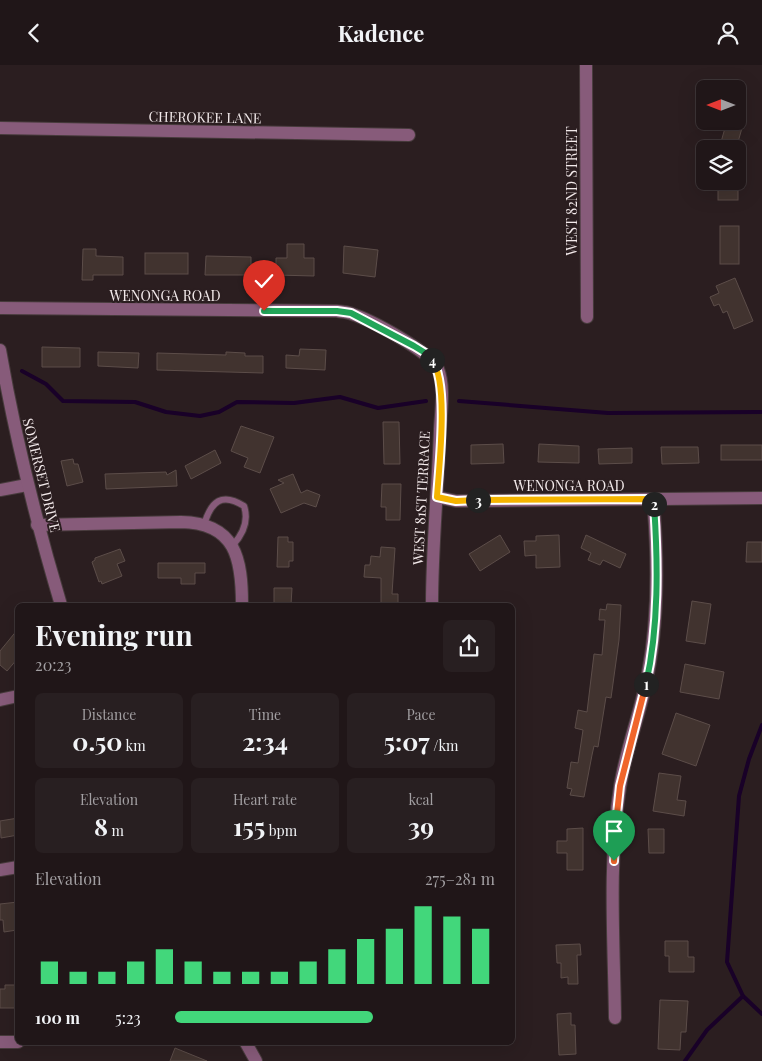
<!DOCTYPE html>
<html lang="en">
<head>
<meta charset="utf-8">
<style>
  :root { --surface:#201618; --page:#281f21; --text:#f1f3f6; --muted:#a29fa2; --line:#3d3537; --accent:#42d77b }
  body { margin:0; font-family:"Playfair Display",serif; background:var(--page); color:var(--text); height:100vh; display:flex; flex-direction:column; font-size:19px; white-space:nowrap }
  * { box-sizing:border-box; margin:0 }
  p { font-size:16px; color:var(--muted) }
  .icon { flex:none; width:28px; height:28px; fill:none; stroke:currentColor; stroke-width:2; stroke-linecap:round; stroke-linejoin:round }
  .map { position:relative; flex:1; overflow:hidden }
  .drawer { position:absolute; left:15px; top:538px; width:500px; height:442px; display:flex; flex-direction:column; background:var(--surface); border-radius:8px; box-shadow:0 5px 20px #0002,0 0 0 1px var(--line) }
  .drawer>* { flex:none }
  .needle { width:32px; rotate:270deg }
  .tools { position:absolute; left:696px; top:15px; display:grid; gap:10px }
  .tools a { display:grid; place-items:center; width:50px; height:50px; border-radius:8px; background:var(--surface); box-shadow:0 5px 20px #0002,0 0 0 1px var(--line); font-size:25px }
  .pin { position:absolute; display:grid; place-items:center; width:42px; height:42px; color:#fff; margin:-51px -21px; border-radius:50% 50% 50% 0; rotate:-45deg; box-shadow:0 0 5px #0007 }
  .pin .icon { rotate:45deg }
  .km { position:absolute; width:25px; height:25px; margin:-12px; border-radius:50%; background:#222; color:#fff; font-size:14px; line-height:25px; text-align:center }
  .round { display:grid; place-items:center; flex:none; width:52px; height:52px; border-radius:8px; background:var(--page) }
  .summary { display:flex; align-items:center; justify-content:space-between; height:85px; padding:0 20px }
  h1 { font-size:28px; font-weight:700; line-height:38px }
  .stats { display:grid; grid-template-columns:repeat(3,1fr); gap:8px; height:85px; padding:5px 20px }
  .stats div { display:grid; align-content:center; border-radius:8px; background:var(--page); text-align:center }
  .stats b { font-size:25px; font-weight:700 }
  .stats small { font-size:14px; font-weight:400 }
  .stats p { font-size:14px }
  .chart { height:140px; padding:10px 20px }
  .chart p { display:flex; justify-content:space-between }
  .chart svg { width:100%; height:90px; margin-top:5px; stroke:var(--accent); stroke-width:6 }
  ul { padding:0 20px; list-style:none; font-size:16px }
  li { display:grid; grid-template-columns:80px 60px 1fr; align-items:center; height:38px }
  li i { height:12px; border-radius:6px; background:var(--accent) }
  header { display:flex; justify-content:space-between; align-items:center; height:65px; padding:0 20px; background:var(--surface); font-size:22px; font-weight:700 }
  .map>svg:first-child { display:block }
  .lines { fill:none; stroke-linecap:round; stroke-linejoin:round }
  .stream { stroke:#190128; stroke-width:4 }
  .building { fill:#41332f; stroke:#5c4d49 }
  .service-casing { stroke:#473b3c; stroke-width:8 }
  .minor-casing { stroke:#473b3c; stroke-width:14 }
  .tertiary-casing { stroke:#473b3c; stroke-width:14 }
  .service { stroke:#875b7a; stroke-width:6 }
  .minor { stroke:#875b7a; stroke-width:12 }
  .tertiary { stroke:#875b7a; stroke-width:12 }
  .split-1-casing { stroke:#fff; stroke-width:10 }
  .split-2-casing { stroke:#fff; stroke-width:10 }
  .split-3-casing { stroke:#fff; stroke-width:10 }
  .split-4-casing { stroke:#fff; stroke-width:10 }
  .split-5-casing { stroke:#fff; stroke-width:10 }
  .split-1 { stroke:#f0652b; stroke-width:6 }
  .split-2 { stroke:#22a559; stroke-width:6 }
  .split-3 { stroke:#f5b400; stroke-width:6 }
  .split-4 { stroke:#f5b400; stroke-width:6 }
  .split-5 { stroke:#22a559; stroke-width:6 }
  .labels { text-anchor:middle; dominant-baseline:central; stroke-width:4; stroke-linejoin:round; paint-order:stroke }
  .street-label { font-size:14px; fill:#f3eaeb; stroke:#2b1e20 }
</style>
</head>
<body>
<header><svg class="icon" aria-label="back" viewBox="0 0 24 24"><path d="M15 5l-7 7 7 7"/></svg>Kadence<svg class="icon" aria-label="person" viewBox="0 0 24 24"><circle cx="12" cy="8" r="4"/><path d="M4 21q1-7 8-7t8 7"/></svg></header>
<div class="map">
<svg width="762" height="996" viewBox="0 0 762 996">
  <rect width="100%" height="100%" fill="#2b1e20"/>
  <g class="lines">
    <g class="stream">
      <polyline points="22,306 46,319 63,336 135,337 166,347 200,351 219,347 237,337 294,338 340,332 378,343 426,336"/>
      <polyline points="459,336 608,348 762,347"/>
      <polyline points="762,660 749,694 739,731 727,897 743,931 762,949"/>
      <polyline points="685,996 707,965 743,931"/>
    </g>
  </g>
  <g class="building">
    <polygon points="727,56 744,56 736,84 719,84"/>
    <rect x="718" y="116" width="20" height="19"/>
    <rect x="720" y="161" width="19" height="38"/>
    <polygon points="287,179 304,179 304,193 314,193 314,211 276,210 276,193 287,193"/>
    <polygon points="344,181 378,185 375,212 343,208"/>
    <polygon points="83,184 96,184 96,191 123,192 123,210 93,210 93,215 82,215"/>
    <rect x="145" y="188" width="43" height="21"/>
    <polygon points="206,191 251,192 251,210 205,210"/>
    <polygon points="735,213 753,256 734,264 727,246 723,248 719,239 714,241 710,232 719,228 716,221"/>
    <polygon points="42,282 80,283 80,302 42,302"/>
    <polygon points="300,284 326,285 325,305 286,303 286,290 299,291"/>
    <polygon points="98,287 139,288 138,303 98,301"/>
    <polygon points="226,287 245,288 245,291 263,291 263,308 157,305 157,288 226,290"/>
    <polygon points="383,357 399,357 400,399 384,399"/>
    <polygon points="241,361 274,372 260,408 244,402 248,393 231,386"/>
    <polygon points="503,379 504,398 471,399 471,380"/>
    <polygon points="539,379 579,381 579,398 538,397"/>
    <rect x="721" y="380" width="41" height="15"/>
    <polygon points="661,382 698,382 699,398 662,399"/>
    <polygon points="632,383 632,398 599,399 598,384"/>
    <polygon points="215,385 221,398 191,414 185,401"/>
    <polygon points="73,394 74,399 78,399 83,417 67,421 61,396"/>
    <polygon points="176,405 177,421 106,424 105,409 166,407 167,410"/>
    <polygon points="293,409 301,428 307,425 320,430 316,442 304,438 281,448 270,424 284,418 278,415"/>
    <polygon points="382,419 401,419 400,455 386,455 386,442 381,442"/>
    <polygon points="500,470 510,487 480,506 469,489"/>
    <polygon points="559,470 560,502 536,503 536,490 525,491 524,476 536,476 536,471"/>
    <polygon points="586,470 626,489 620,503 603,495 600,500 588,495 591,488 581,483"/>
    <polygon points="278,472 288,472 288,477 293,477 293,496 289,496 289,502 277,502"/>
    <polygon points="747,477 762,477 762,497 746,497"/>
    <polygon points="381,482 395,483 392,529 398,529 398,540 381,540 381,513 364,512 365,500 370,500 371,491 380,492"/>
    <polygon points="120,484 125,496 117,499 122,511 102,519 101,516 99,517 92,497 95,495 95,493"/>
    <polygon points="158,498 205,498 205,508 195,508 195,519 181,519 181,513 158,513"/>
    <polygon points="274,523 292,523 291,540 274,540"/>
    <polygon points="692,536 711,539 705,579 686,576"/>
    <polygon points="607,539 621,540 619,575 611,633 606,632 598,682 594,681 592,690 584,732 570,730 572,724 567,723 571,697 578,698 583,665 575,663 578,645 587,647 594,589 602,590 605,555 599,555 600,544 606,545"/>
    <polygon points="18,564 18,593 7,606 0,600 0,586"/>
    <polygon points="685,599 724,607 719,634 680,627"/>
    <polygon points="676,648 710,660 696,701 662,689"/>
    <polygon points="659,708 681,711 677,735 686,736 684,751 653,746"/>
    <polygon points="18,753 18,770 1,773 0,756"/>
    <polygon points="583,763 583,805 567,805 567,788 557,788 557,776 567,776 567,764"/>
    <polygon points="648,764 664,764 664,788 649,788"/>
    <polygon points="18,837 18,853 15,854 17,865 4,867 3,855 0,855 0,839"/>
    <polygon points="665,876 688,876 688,892 694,892 694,907 669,907 669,891 665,891"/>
    <polygon points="580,879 581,890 577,890 578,919 568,919 568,912 561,913 561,898 557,898 556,880"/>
    <polygon points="5,920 18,920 18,943 0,943 0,924 5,924"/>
    <polygon points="660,935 688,936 686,967 681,967 680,985 658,984"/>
    <polygon points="571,948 571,960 575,960 576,989 559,990 557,949"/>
    <polygon points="175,983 207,996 170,996"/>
  </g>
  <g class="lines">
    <g class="service-casing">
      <path id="service" d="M204 460C211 436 222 427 244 441 249 456 243 469 233 480"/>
    </g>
    <g class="minor-casing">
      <g id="minor">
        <polyline points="586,0 587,252"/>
        <polyline points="0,63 409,70"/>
        <path d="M0 243 337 246C342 247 348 247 352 249 371 255 431 287 438 304 445 322 441 345 440 364 438 423 432 481 432 540"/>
        <polyline points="0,425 27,420"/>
        <polyline points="437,432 456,436 762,433"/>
        <path d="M37 460 181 457C236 458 242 494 242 540"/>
        <polyline points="0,635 18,631"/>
        <polyline points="0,805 18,802"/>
        <path d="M615 953C614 877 608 797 620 722 626 683 641 647 648 608 659 551 658 492 653 434"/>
        <polyline points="0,977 18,977"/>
      </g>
    </g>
    <g class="tertiary-casing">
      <g id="tertiary">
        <path d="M0 285C15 372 36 456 61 540"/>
        <polyline points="246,978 256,996"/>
      </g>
    </g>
    <use href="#service" class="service"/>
    <use href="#minor" class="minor"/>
    <use href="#tertiary" class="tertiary"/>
  </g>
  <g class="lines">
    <g class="split-1-casing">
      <polyline id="split-1" points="614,796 616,758 620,721 646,619"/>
    </g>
    <g class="split-2-casing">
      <path id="split-2" d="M646 619C659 561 658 498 654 439"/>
    </g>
    <g class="split-3-casing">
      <polyline id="split-3" points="478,435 653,434 654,439"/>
    </g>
    <g class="split-4-casing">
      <path id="split-4" d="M432 295C449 317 439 402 437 432L456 436 478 435"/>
    </g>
    <g class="split-5-casing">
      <polyline id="split-5" points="264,246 337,246 351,248 414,281 427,289 432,295"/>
    </g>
    <use href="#split-1" class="split-1"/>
    <use href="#split-2" class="split-2"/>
    <use href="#split-3" class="split-3"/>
    <use href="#split-4" class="split-4"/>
    <use href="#split-5" class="split-5"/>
  </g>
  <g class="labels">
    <g class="street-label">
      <text transform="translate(205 52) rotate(1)">CHEROKEE LANE</text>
      <text transform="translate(571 126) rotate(-90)">WEST 82ND STREET</text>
      <text x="165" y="230">WENONGA ROAD</text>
      <text transform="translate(42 410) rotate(76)">SOMERSET DRIVE</text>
      <text x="569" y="420">WENONGA ROAD</text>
      <text transform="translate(421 433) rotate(-87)">WEST 81ST TERRACE</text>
    </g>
  </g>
</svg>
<div class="tools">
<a><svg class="needle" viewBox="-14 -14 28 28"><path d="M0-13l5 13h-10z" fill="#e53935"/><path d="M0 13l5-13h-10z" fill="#a29fa2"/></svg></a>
<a><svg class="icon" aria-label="layers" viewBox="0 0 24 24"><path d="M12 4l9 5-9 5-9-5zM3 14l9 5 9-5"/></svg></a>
</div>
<div class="pin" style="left:614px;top:796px;background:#1e9e55"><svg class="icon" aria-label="arrive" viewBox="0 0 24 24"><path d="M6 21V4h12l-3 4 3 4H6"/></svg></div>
<div class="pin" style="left:264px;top:246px;background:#d93025"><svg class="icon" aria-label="check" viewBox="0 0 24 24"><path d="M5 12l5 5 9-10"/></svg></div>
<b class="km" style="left:646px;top:619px">1</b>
<b class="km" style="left:654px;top:439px">2</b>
<b class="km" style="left:478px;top:435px">3</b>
<b class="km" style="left:432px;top:295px">4</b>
<section class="drawer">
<div class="summary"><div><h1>Evening run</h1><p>20:23</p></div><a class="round"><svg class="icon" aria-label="share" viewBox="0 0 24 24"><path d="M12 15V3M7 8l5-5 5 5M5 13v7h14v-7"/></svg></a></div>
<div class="stats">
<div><p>Distance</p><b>0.50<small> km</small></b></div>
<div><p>Time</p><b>2:34</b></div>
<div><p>Pace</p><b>5:07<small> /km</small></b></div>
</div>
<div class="stats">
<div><p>Elevation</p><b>8<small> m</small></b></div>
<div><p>Heart rate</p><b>155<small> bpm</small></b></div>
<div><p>kcal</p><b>39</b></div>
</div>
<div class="chart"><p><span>Elevation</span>275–281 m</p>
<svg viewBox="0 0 160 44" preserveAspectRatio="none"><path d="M5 44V33M15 44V38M25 44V38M35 44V33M45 44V27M55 44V33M65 44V38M75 44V38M85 44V38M95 44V33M105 44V27M115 44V22M125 44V17M135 44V6M145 44V11M155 44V17"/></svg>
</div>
<ul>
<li><b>100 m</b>5:23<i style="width:62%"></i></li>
</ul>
</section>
</div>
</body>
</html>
